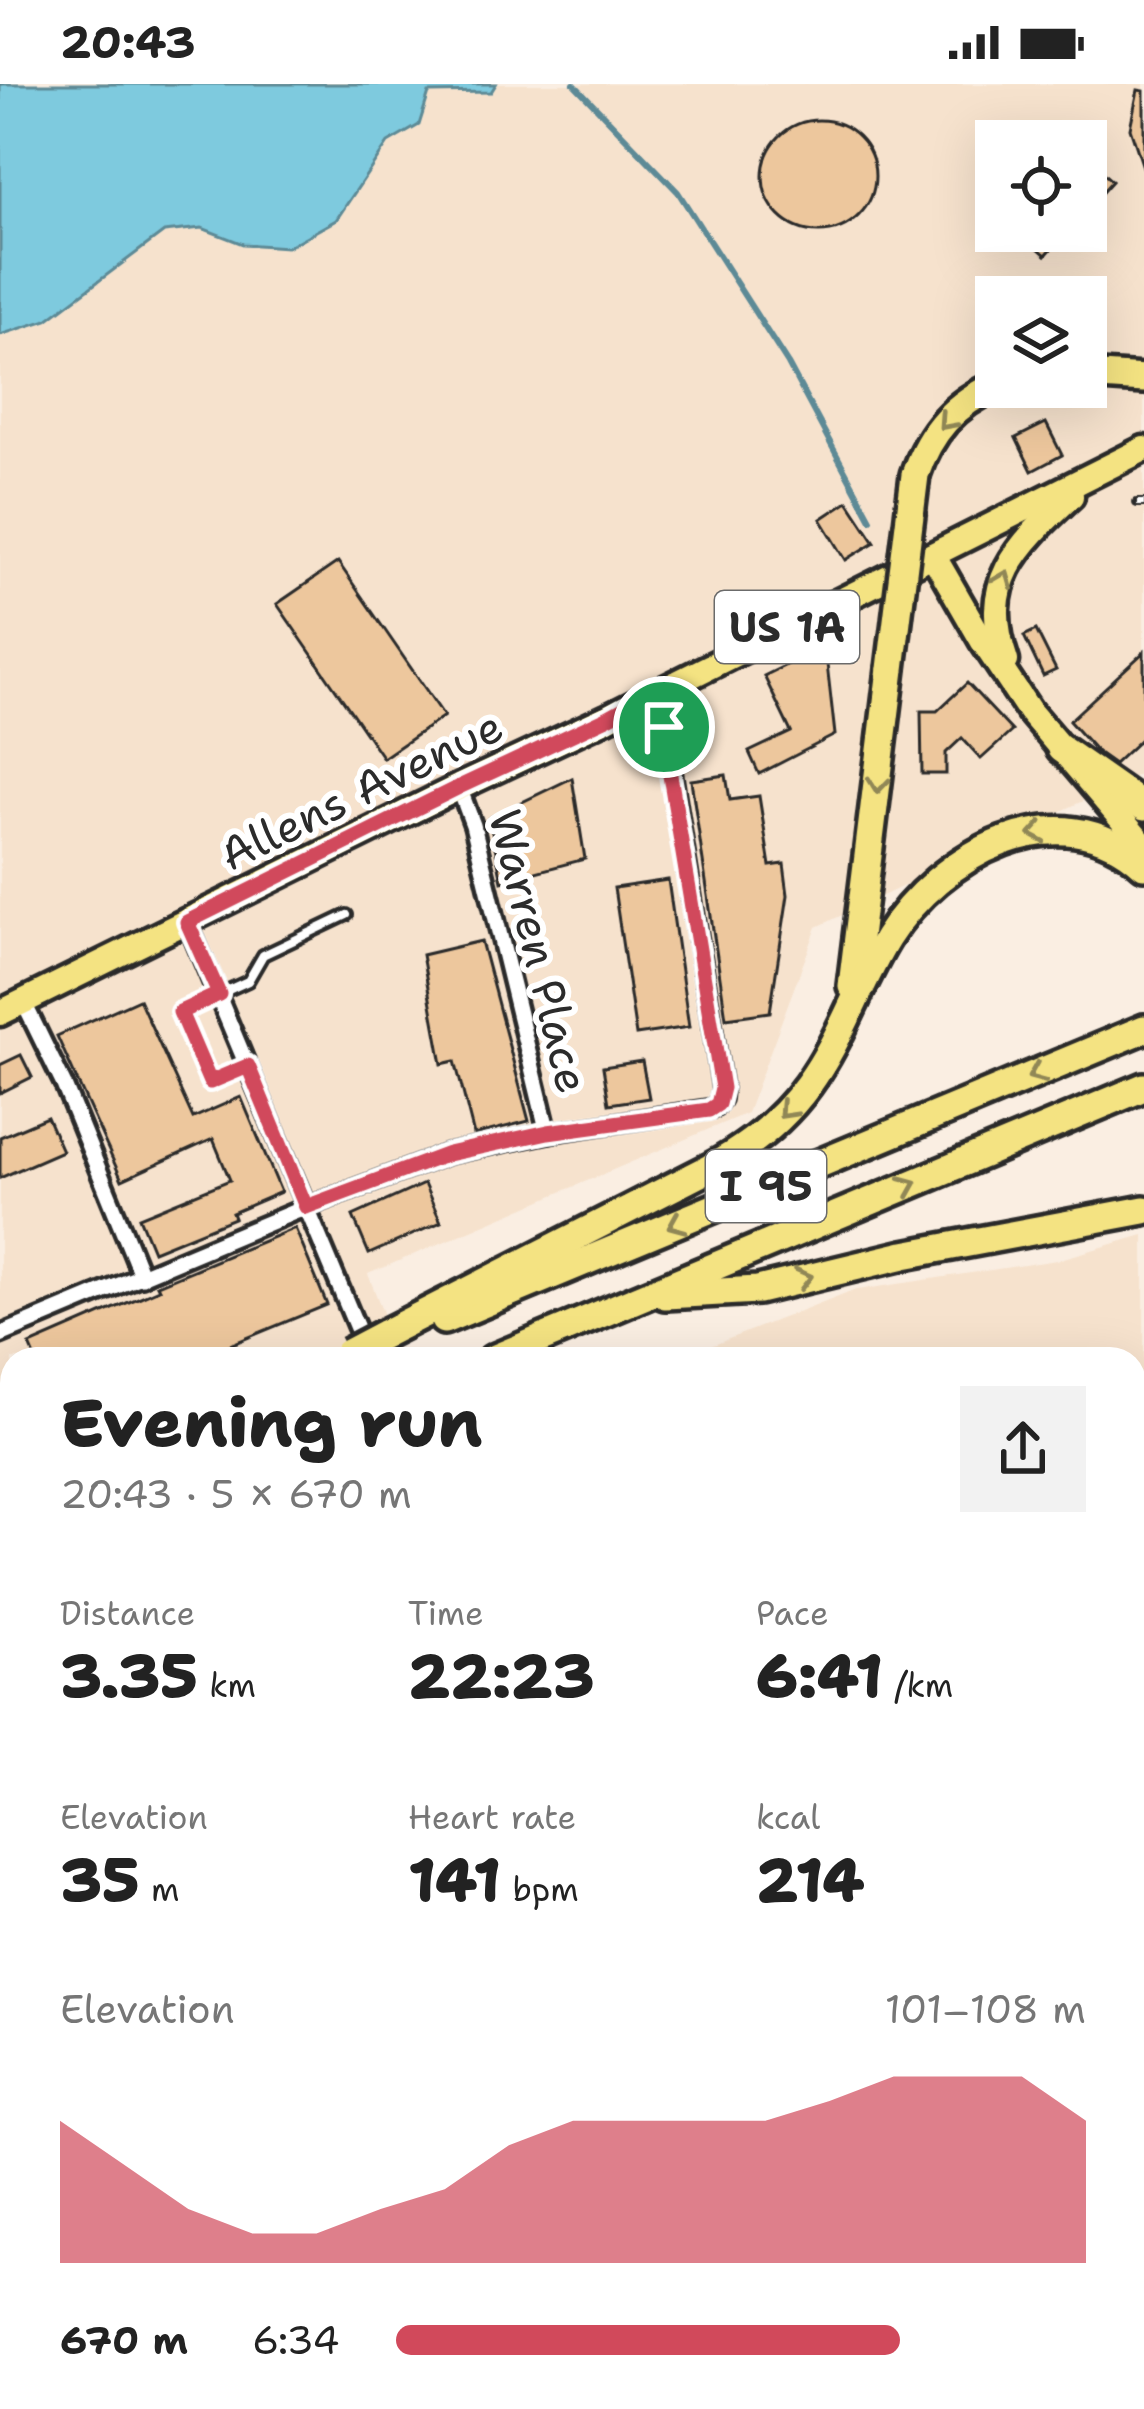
<!DOCTYPE html>
<html lang="en">
<head>
<meta charset="utf-8">
<style>
  :root { --surface:#fff; --page:#f2f2f2; --text:#222; --muted:#767676; --accent:#d1495b }
  body { margin:0; font-family:"Shantell Sans",sans-serif; background:var(--page); color:var(--text); height:100vh; display:flex; flex-direction:column; font-size:45px; white-space:nowrap }
  * { box-sizing:border-box; margin:0 }
  p { font-size:39px; color:var(--muted) }
  .icon { flex:none; width:66px; height:66px; fill:none; stroke:currentColor; stroke-width:2; stroke-linecap:round; stroke-linejoin:round }
  .map { position:relative; flex:1; overflow:hidden }
  .drawer { position:absolute; left:0px; top:1263px; width:1146px; height:1062px; display:flex; flex-direction:column; background:var(--surface); border-radius:36px 36px 0 0; box-shadow:0 12px 48px #0002 }
  .drawer>* { flex:none }
  .tools { position:absolute; left:975px; top:36px; display:grid; gap:24px }
  .tools a { display:grid; place-items:center; width:132px; height:132px; border-radius:0px; background:var(--surface); box-shadow:0 12px 48px #0002; font-size:60px }
  .pin { position:absolute; display:grid; place-items:center; width:102px; height:102px; color:#fff; margin:-51px; border:6px solid #fff; border-radius:50%; box-shadow:0 3px 12px #0007 }
  .round { display:grid; place-items:center; flex:none; width:126px; height:126px; border-radius:0px; background:var(--page) }
  .headline { display:flex; align-items:center; justify-content:space-between; height:204px; padding:0 60px }
  h1 { font-size:66px; font-weight:800; line-height:90px }
  .metrics { display:grid; grid-template-columns:repeat(3,1fr); gap:18px; height:204px; padding:12px 60px }
  .metrics div { display:grid; align-content:center }
  .metrics b { font-size:60px; font-weight:800 }
  .metrics small { font-size:33px; font-weight:400 }
  .metrics p { font-size:33px }
  .chart { height:336px; padding:24px 60px }
  .chart p { display:flex; justify-content:space-between }
  .chart svg { width:100%; height:216px; margin-top:12px; fill:var(--accent); opacity:.7 }
  ul { padding:0 60px; list-style:none; font-size:39px }
  li { display:grid; grid-template-columns:192px 144px 1fr; align-items:center; height:90px }
  li i { height:30px; border-radius:15px; background:var(--accent) }
  .status { display:flex; justify-content:space-between; align-items:center; height:84px; padding:0 60px; background:var(--surface); direction:ltr }
  .status svg { height:33px; fill:currentColor }
  .map>svg:first-child { display:block }
  .built { fill:#f6e2cd; fill-rule:evenodd }
  .water { fill:#7ecade; stroke:#5d8a96; stroke-width:3 }
  .lines { fill:none; stroke-linecap:round; stroke-linejoin:round }
  .stream { stroke:#5d8a96; stroke-width:6 }
  .building { fill:#edc79d; stroke:#2b2b2b; stroke-width:3 }
  .service-casing { stroke:#2b2b2b; stroke-width:16 }
  .minor-casing { stroke:#2b2b2b; stroke-width:24 }
  .primary-casing { stroke:#2b2b2b; stroke-width:33 }
  .motorway-casing { stroke:#2b2b2b; stroke-width:36 }
  .service { stroke:#fff; stroke-width:8 }
  .minor { stroke:#fff; stroke-width:15 }
  .primary { stroke:#f4e382; stroke-width:24 }
  .motorway { stroke:#f4e382; stroke-width:27 }
  .rail-casing { stroke:#2b2b2b; stroke-width:10 }
  .rail { stroke:#fff; stroke-width:6; stroke-dasharray:18; stroke-linecap:butt }
  .motorway-bridge-casing { stroke:#2b2b2b; stroke-width:36; stroke-linecap:butt }
  .motorway-bridge { stroke:#f4e382; stroke-width:27 }
  .oneway { stroke:#908756 }
  .route-casing { stroke:#fff; stroke-width:24 }
  .route { stroke:#d1495b; stroke-width:15 }
  .labels { text-anchor:middle; dominant-baseline:central; stroke-width:12; stroke-linejoin:round; paint-order:stroke }
  .shield { fill:#fff; stroke:#6b6b6b; stroke-width:3 }
  .shield-label { font-size:42px; font-weight:bold; fill:#2b2b2b }
  .street-label { font-size:45px; fill:#2b2b2b; stroke:#fff }
</style>
</head>
<body>
<div class="status"><b>20:43</b><svg viewBox="0 0 49 12"><path d="M0 12V9h3v3zM5 12V6h3v6zM10 12V3h3v9zM15 12V0h3v12zM26 1h20v11H26zM47 4h2v5h-2z"/></svg></div>
<div class="map">
<svg width="1144" height="2325" viewBox="0 0 1144 2325">
  <rect width="100%" height="100%" fill="#faeee2"/>
  <filter id="ink" filterUnits="userSpaceOnUse"><feTurbulence type="fractalNoise" baseFrequency=".00833" numOctaves="2"/><feDisplacementMap in="SourceGraphic" scale="24" xChannelSelector="R" yChannelSelector="G"/><feConvolveMatrix kernelMatrix="1 2 1 2 8 2 1 2 1" color-interpolation-filters="sRGB"/></filter>
  <g filter="url(#ink)">
    <g class="built">
      <path d="M496 0H1144V688L817 843 747 1029 368 1190 401 1275H12V1992L0 1996V251L47 236 164 148 202 144 243 160 287 163 336 136 388 59 419 41 429 9 490 8ZM996 57H1086V147H996ZM996 213H1086V303H996Z"/>
      <polygon points="1144,1151 1144,1639 1134,1642 1134,1275 678,1275 851,1207 1057,1176"/>
    </g>
    <polygon class="water" points="0,0 496,0 491,8 429,9 419,41 388,59 336,136 287,163 243,160 202,144 164,148 47,236 0,251"/>
    <g class="lines">
      <polyline class="stream" points="574,0 678,108 788,280 871,435"/>
    </g>
    <g class="building">
      <polygon points="1138,6 1144,7 1144,86 1130,44"/>
      <circle cx="819" cy="92" r="56"/>
      <polygon points="1086,74 1112,97 1086,126"/>
      <polygon points="1019,147 1067,147 1046,171"/>
      <polygon points="1046,339 1062,371 1032,387 1016,354"/>
      <polygon points="848,417 875,458 846,476 821,435"/>
      <polygon points="338,478 444,632 383,674 277,520"/>
      <polygon points="1036,546 1056,586 1043,592 1024,552"/>
      <polygon points="825,562 835,651 759,690 749,668 791,648 764,592"/>
      <polygon points="1144,568 1144,652 1114,680 1097,668 1069,637"/>
      <polygon points="967,599 1012,647 981,675 962,654 946,669 946,690 922,690 921,627 937,627"/>
      <polygon points="726,691 730,716 759,712 770,782 784,780 788,811 770,928 726,934 691,696"/>
      <polygon points="572,694 585,775 502,797 489,734"/>
      <polygon points="668,796 689,943 636,951 614,804"/>
      <polygon points="481,857 529,1037 474,1051 455,977 442,980 422,871"/>
      <polygon points="139,915 193,1034 241,1013 281,1108 232,1129 234,1134 153,1167 139,1133 230,1096 213,1055 122,1096 57,952"/>
      <polygon points="21,971 32,993 0,1009 0,981"/>
      <polygon points="642,977 649,1014 609,1020 603,983"/>
      <polygon points="47,1033 62,1067 0,1094 0,1053"/>
      <polygon points="424,1100 441,1138 369,1170 353,1132"/>
      <polygon points="295,1144 327,1221 196,1275 36,1275 30,1261 159,1205 157,1201"/>
    </g>
    <g class="lines">
      <g class="service-casing">
        <g id="service">
          <polyline points="247,982 210,999 180,928 248,897 263,871 347,831"/>
          <polyline points="0,1989 12,1985"/>
        </g>
      </g>
      <g class="minor-casing">
        <g id="minor">
          <polyline points="459,703 473,741 548,1049"/>
          <polyline points="187,838 370,1275"/>
          <polyline points="23,917 64,1001 142,1193"/>
          <polyline points="0,1251 306,1123 448,1070 548,1049 714,1024 721,1015 722,1004 665,643 655,607"/>
          <polyline points="1134,1906 1144,1927"/>
          <polyline points="1134,1958 1144,1953"/>
          <polyline points="1134,2165 1144,2186"/>
          <polyline points="141,2313 147,2325"/>
          <polyline points="319,2313 325,2325"/>
          <polyline points="497,2313 503,2325"/>
          <polyline points="819,2313 825,2325"/>
          <polyline points="1014,2313 1019,2325"/>
          <polyline points="372,2325 397,2313"/>
          <polyline points="745,2325 770,2313"/>
        </g>
      </g>
      <g class="primary-casing">
        <g id="primary">
          <polyline points="933,471 982,556 1030,628 1144,762"/>
          <path d="M1006 577C979 498 1016 463 1071 412"/>
          <polyline points="0,929 459,703 607,634 1144,365"/>
          <polyline points="1134,1661 1144,1658"/>
          <polyline points="0,2040 12,2036"/>
        </g>
      </g>
      <g class="motorway-casing">
        <g id="motorway">
          <polyline points="1086,291 1144,295"/>
          <path d="M915 391C929 349 954 319 996 302"/>
          <polyline points="1061,665 1144,723"/>
          <polyline points="852,902 891,585"/>
          <polyline points="665,1211 758,1206 904,1171 1144,1126"/>
          <polyline points="444,1236 1144,945"/>
          <path d="M384 1250 710 1084C749 1063 782 1037 808 1001 841 956 858 901 887 854 939 771 1059 703 1144 781"/>
          <polyline points="493,1275 1144,1003"/>
          <polyline points="0,1421 12,1416"/>
          <polyline points="0,1480 12,1475"/>
        </g>
      </g>
      <use href="#service" class="service"/>
      <use href="#minor" class="minor"/>
      <use href="#primary" class="primary"/>
      <use href="#motorway" class="motorway"/>
      <g class="rail-casing">
        <polyline id="rail" points="1137,419 1144,419"/>
      </g>
      <use href="#rail" class="rail"/>
      <g class="motorway-bridge-casing">
        <g id="motorway-bridge">
          <polyline points="891,585 915,391"/>
          <polyline points="348,1269 384,1250"/>
        </g>
      </g>
      <use href="#motorway-bridge" class="motorway-bridge"/>
    </g>
    <defs><path id="oneway-chevron" d="M-2-3.5L2.5 0L-2 3.5" fill="none" stroke-width="1.6" stroke-linecap="round" stroke-linejoin="round" transform="scale(3)"/></defs>
    <g class="oneway">
      <use href="#oneway-chevron" transform="translate(946 338) rotate(132)"/>
      <use href="#oneway-chevron" transform="translate(1004 495) rotate(-68)"/>
      <use href="#oneway-chevron" transform="translate(878 701) rotate(96)"/>
      <use href="#oneway-chevron" transform="translate(1037 749) rotate(170)"/>
      <use href="#oneway-chevron" transform="translate(1036 990) rotate(157)"/>
      <use href="#oneway-chevron" transform="translate(786 1027) rotate(133)"/>
      <use href="#oneway-chevron" transform="translate(909 1101) rotate(-23)"/>
      <use href="#oneway-chevron" transform="translate(676 1140) rotate(157)"/>
      <use href="#oneway-chevron" transform="translate(804 1194) rotate(-14)"/>
    </g>
  </g>
  <g class="lines" filter="url(#ink)">
    <g class="route-casing">
      <polygon id="route" points="656,607 722,1004 718,1020 709,1026 548,1048 448,1070 306,1123 248,982 210,998 180,928 219,910 187,838 459,703 607,634"/>
    </g>
    <use href="#route" class="route"/>
  </g>
  <g class="labels">
    <g class="shield">
      <rect x="715" y="507" width="144" height="72" rx="9"/>
      <rect x="706" y="1066" width="120" height="72" rx="9"/>
    </g>
    <g class="shield-label">
      <text x="787" y="543">US 1A</text>
      <text x="766" y="1102">I 95</text>
    </g>
    <g class="street-label">
      <text transform="translate(361 706) rotate(-26)">Allens Avenue</text>
      <text transform="translate(539 867) rotate(76)">Warren Place</text>
    </g>
  </g>
</svg>
<div class="tools">
<a><svg class="icon" aria-label="locate" viewBox="0 0 24 24"><circle cx="12" cy="12" r="6"/><path d="M12 2v4M12 18v4M2 12h4M18 12h4"/></svg></a>
<a><svg class="icon" aria-label="layers" viewBox="0 0 24 24"><path d="M12 4l9 5-9 5-9-5zM3 14l9 5 9-5"/></svg></a>
</div>
<div class="pin" style="left:664px;top:643px;background:#1e9e55"><svg class="icon" aria-label="arrive" viewBox="0 0 24 24"><path d="M6 21V4h12l-3 4 3 4H6"/></svg></div>
<section class="drawer">
<div class="headline"><div><h1>Evening run</h1><p>20:43 · 5 × 670 m</p></div><a class="round"><svg class="icon" aria-label="share" viewBox="0 0 24 24"><path d="M12 15V3M7 8l5-5 5 5M5 13v7h14v-7"/></svg></a></div>
<div class="metrics">
<div><p>Distance</p><b>3.35<small> km</small></b></div>
<div><p>Time</p><b>22:23</b></div>
<div><p>Pace</p><b>6:41<small> /km</small></b></div>
</div>
<div class="metrics">
<div><p>Elevation</p><b>35<small> m</small></b></div>
<div><p>Heart rate</p><b>141<small> bpm</small></b></div>
<div><p>kcal</p><b>214</b></div>
</div>
<div class="chart"><p><span>Elevation</span>101–108 m</p>
<svg viewBox="0 0 160 44" preserveAspectRatio="none"><path d="M0 44V15L10 24L20 33L30 38L40 38L50 33L60 29L70 20L80 15L90 15L100 15L110 15L120 11L130 6L140 6L150 6L160 15V44z"/></svg>
</div>
<ul>
<li><b>670 m</b>6:34<i style="width:73%"></i></li>
</ul>
</section>
</div>
</body>
</html>
